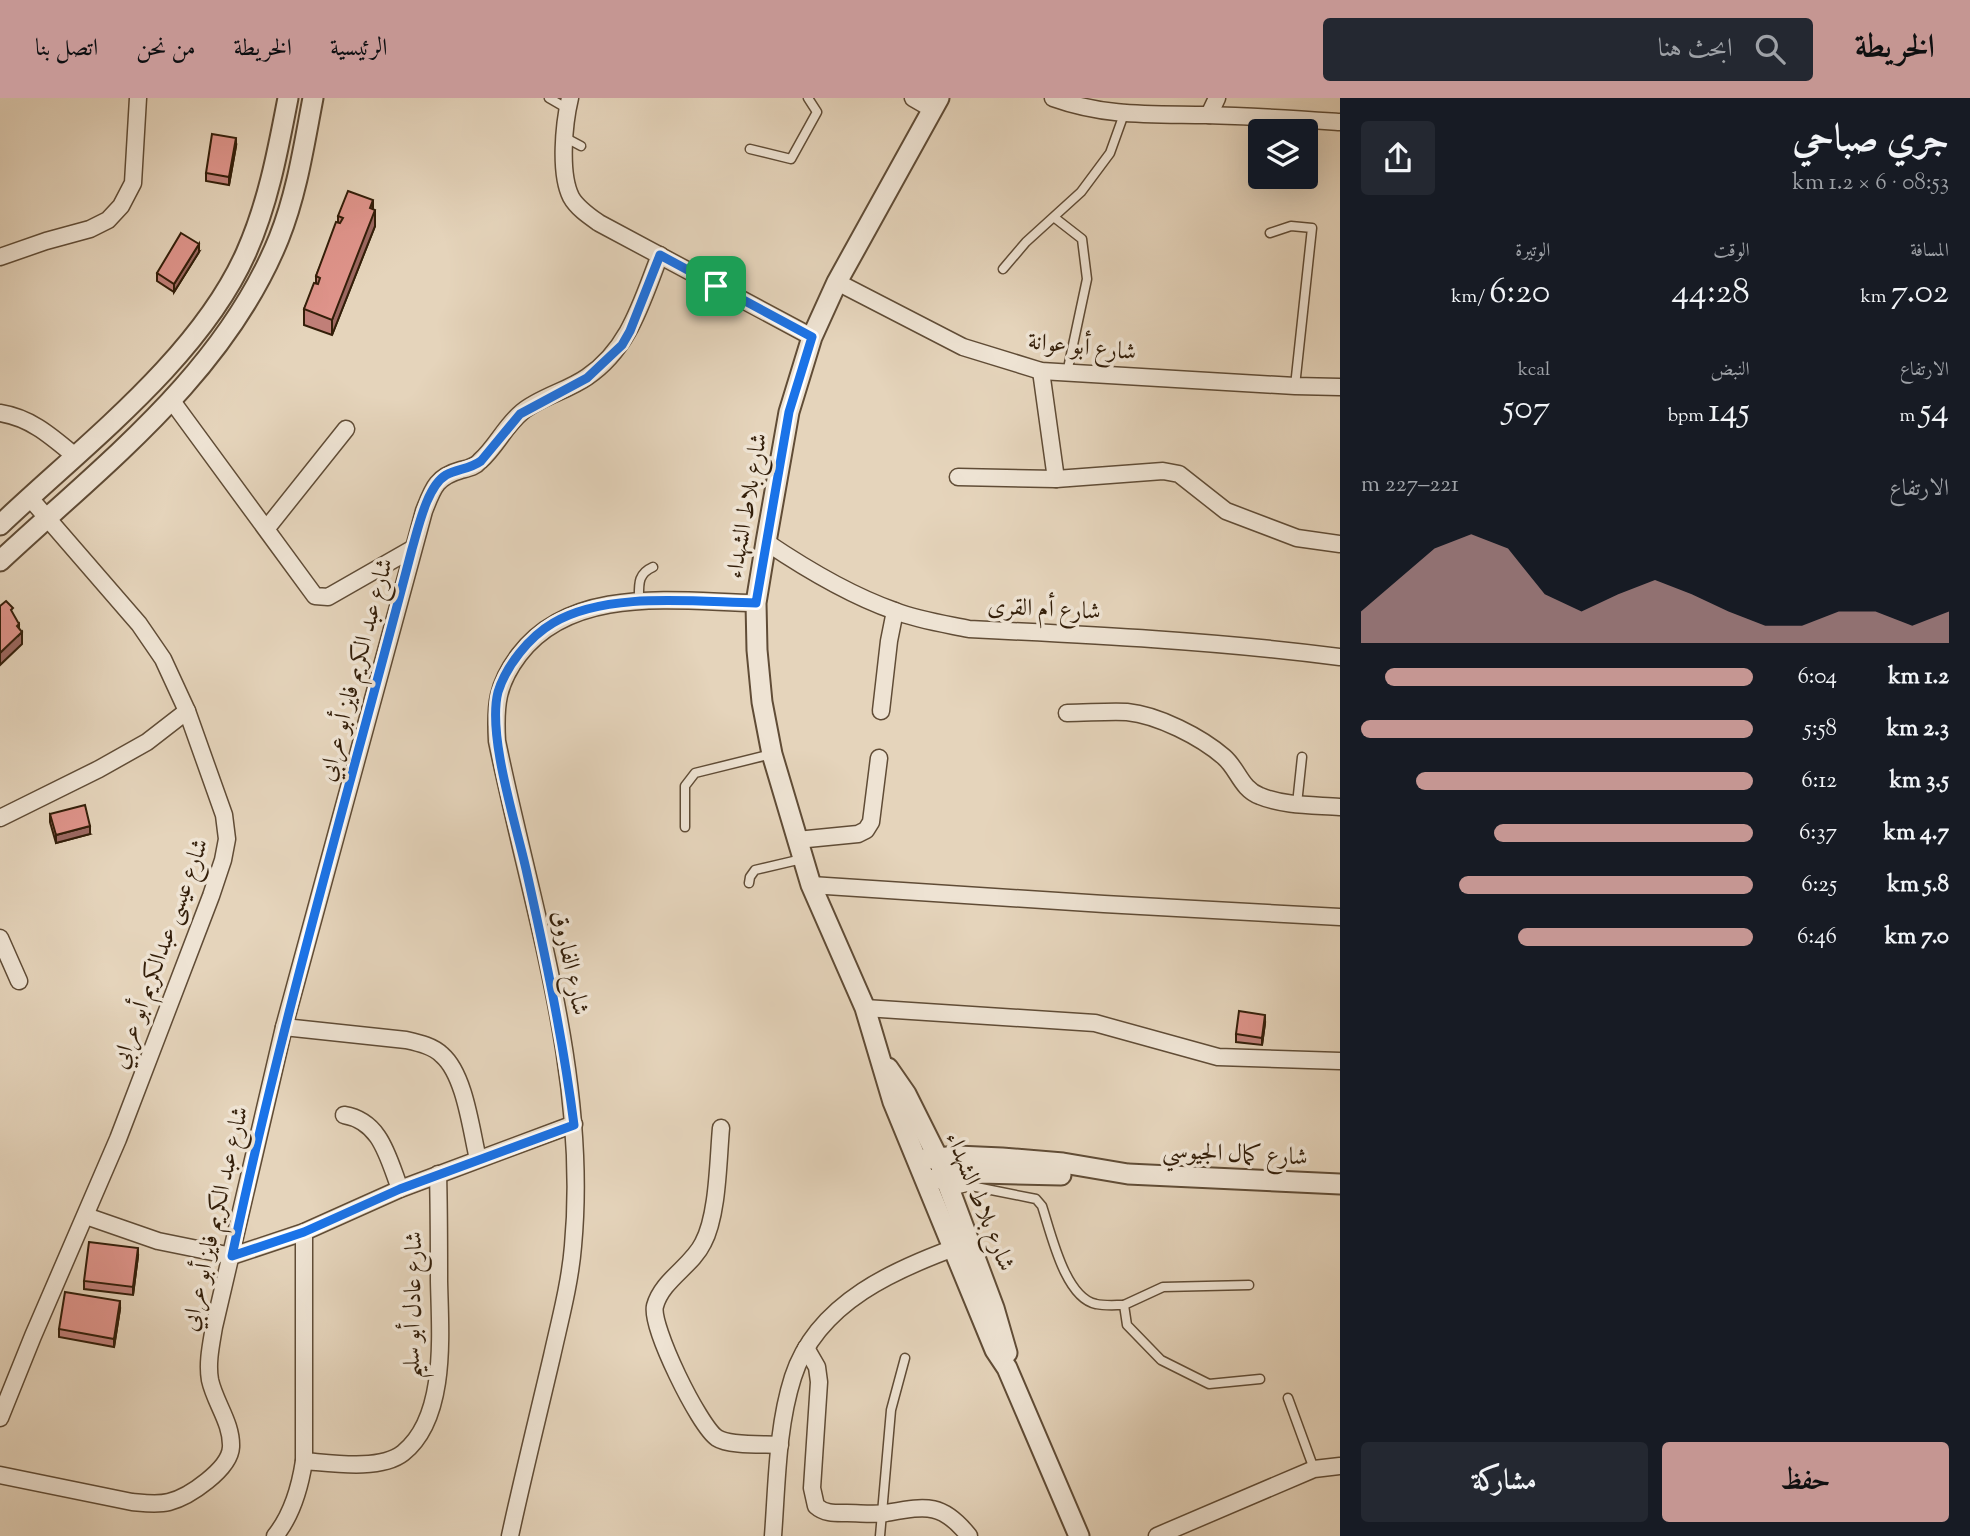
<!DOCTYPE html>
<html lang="ar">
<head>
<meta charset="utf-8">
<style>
  :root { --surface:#171b24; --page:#242831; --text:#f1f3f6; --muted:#9ea1a6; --accent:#c59692 }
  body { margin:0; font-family:"Sorts Mill Goudy",Amiri,serif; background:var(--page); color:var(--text); direction:rtl; height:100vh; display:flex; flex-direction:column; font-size:26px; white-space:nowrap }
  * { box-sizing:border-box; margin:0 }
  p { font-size:23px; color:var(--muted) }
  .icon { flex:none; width:38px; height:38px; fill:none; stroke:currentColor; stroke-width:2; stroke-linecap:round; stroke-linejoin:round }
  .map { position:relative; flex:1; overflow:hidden; direction:ltr }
  .details { display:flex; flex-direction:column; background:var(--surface); width:630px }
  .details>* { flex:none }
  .fabs { position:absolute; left:1248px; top:21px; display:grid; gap:14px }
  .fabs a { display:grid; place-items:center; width:70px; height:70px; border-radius:7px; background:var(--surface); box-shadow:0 7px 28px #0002; font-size:35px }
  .pin { position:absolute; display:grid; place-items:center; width:60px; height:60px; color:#fff; margin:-30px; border-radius:14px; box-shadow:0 4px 10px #0006 }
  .round { display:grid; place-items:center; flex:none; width:74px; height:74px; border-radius:7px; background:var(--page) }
  .summary { display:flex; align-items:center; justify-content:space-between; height:119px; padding:0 21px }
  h1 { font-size:38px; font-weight:600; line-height:52px }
  .stats { display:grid; grid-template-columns:repeat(3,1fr); gap:10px; height:119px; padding:7px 21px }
  .stats div { display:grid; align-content:center }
  .stats b { font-size:35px; font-weight:600 }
  .stats small { font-size:19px; font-weight:400 }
  .stats p { font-size:19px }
  .chart { height:196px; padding:14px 21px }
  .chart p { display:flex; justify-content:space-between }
  .chart svg { width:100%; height:126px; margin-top:7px; fill:var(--accent); opacity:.7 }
  .button { display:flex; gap:14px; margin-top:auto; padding:14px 21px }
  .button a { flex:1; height:80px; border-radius:7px; background:var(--accent); color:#111; font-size:28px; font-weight:600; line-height:80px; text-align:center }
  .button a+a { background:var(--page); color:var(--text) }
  ul { padding:0 21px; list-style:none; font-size:23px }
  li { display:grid; grid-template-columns:112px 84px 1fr; align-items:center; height:52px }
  li i { height:18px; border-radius:9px; background:var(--accent) }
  header { display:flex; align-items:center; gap:42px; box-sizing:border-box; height:98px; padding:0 35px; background:var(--accent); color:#111 }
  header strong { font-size:33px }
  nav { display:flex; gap:38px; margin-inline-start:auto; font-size:24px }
  .search { width:490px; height:63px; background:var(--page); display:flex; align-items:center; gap:18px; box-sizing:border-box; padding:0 24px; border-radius:7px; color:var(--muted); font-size:26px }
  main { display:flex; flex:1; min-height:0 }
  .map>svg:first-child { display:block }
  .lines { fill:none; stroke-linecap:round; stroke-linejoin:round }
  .service-casing { stroke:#604c36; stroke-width:11 }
  .minor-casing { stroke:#604c36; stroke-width:19 }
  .tertiary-casing { stroke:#604c36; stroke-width:23 }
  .service { stroke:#eee3d3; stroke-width:8 }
  .minor { stroke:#eee3d3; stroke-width:16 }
  .tertiary { stroke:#eee3d3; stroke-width:19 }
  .wall { fill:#c07f78; stroke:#331e09; stroke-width:2 }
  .shaded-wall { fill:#9c6861; stroke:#331e09; stroke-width:2 }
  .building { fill:#df948b; stroke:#331e09; stroke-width:2 }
  .route-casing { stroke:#fff; stroke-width:14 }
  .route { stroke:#1a73e8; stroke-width:9 }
  .labels { text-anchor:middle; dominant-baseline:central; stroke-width:7; stroke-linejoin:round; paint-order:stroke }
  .street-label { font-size:24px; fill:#331e09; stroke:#eee3d3 }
</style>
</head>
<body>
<header>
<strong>الخريطة</strong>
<div class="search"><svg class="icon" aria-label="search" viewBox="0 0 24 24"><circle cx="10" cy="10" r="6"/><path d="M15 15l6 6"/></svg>ابحث هنا</div>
<nav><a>الرئيسية</a><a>الخريطة</a><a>من نحن</a><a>اتصل بنا</a></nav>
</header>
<main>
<section class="details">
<div class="summary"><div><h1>جري صباحي</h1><p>08:53 · 6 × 1.2 km</p></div><a class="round"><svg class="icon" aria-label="share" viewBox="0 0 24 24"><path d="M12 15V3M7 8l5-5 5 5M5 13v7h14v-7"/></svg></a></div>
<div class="stats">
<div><p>المسافة</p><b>7.02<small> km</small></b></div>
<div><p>الوقت</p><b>44:28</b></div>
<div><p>الوتيرة</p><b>6:20<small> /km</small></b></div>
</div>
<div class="stats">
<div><p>الارتفاع</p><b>54<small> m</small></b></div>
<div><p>النبض</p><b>145<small> bpm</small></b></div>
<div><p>kcal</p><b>507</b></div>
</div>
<div class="chart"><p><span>الارتفاع</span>221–227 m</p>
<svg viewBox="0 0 160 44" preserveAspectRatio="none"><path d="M0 44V33L10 22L20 11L30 6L40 11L50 27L60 33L70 27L80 22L90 27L100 33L110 38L120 38L130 33L140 33L150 38L160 33V44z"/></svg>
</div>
<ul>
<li><b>1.2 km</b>6:04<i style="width:94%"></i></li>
<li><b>2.3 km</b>5:58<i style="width:100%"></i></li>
<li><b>3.5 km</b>6:12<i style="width:86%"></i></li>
<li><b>4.7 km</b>6:37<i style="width:66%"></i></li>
<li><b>5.8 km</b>6:25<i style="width:75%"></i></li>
<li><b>7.0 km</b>6:46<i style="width:60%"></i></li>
</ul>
<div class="button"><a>حفظ</a><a>مشاركة</a></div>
</section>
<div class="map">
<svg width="1340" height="1438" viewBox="0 0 1340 1438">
  <rect width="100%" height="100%" fill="#e5d4bb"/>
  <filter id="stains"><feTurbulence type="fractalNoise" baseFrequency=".00286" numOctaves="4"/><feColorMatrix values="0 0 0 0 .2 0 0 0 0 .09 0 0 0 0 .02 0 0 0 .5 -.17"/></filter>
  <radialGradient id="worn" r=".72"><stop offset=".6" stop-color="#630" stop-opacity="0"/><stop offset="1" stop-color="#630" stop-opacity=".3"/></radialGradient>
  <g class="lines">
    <g class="service-casing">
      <g id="service">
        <polyline points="549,0 568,11"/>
        <polyline points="566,40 581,48"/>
        <polyline points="750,51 791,61 817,14 808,0"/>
        <polyline points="1055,120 1082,141 1087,181 1067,275"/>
        <polyline points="1270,135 1291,128 1312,130 1295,288"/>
        <polyline points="1003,171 1026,144 1081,94 1110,55 1124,16"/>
        <path d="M639 503C639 487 637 476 653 469"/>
        <polyline points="1297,706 1302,659"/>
        <polyline points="685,729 685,688 695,675 772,656"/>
        <polyline points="749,785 750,779 755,772 802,761"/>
        <path d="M950 1093 971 1088 1036 1101 1042 1108C1051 1135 1065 1200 1096 1206 1105 1208 1115 1207 1124 1207"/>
        <polyline points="1249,1187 1163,1189 1124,1207 1127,1227 1161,1262 1209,1286 1260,1281"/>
        <polyline points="1288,1300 1314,1371"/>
        <polyline points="880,1438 891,1312 905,1260"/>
      </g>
    </g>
    <g class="minor-casing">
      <g id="minor">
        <path d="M570 0C564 25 559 75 571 99 577 110 589 118 599 125L812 239"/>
        <polyline points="913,0 932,11"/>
        <path d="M1053 0C1106 19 1151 16 1206 17 1251 18 1295 21 1340 24"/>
        <polyline points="1209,17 1217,0"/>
        <polyline points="0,159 46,143 90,131 108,122 121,108 133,85 138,0"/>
        <polyline points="837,184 963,249 1041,273 1295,288 1340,289"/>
        <polyline points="1041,273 1056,381"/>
        <polyline points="172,303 315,498 328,499 412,451"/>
        <path d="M0 315C31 320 51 338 75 358"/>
        <polyline points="958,379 1056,381 1163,373 1179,376 1226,413 1297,440 1340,446"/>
        <polyline points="267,430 346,331"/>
        <path d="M766 444C806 471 849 497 895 513 918 522 945 526 969 531 1093 537 1217 543 1340 559"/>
        <polyline points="881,613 889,543 895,513"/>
        <path d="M1067 615C1087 615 1107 613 1127 614 1158 617 1201 639 1224 659 1238 671 1241 691 1260 698 1284 708 1314 707 1340 709"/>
        <polyline points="0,720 99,671 147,644 187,613"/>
        <polyline points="797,742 858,736 866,732 871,724 879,660"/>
        <polyline points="811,787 1104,806 1340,819"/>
        <polyline points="0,840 19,883"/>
        <polyline points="865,910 1095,925 1218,959 1340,963"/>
        <path d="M284 929 406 942C419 945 433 948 442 957 465 977 471 1032 478 1061"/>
        <path d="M344 1017C381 1023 388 1060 400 1091"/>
        <path d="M721 1030C718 1063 718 1117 703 1145 692 1168 662 1182 655 1208 650 1228 699 1328 717 1340 729 1348 764 1346 780 1347"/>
        <polyline points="86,1118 158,1143 232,1158 304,1134 400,1091 574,1026"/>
        <path d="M806 1250 817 1269 819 1284 812 1390 816 1408C825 1416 836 1415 847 1415 860 1415 874 1417 886 1415 926 1408 942 1404 969 1438"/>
        <polyline points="0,1320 33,1238 118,1041 211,798 223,762 227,741 224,717 187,613 163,561 139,526 29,399"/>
        <path d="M304 1363C331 1365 380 1373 403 1355 448 1319 440 1234 439 1183 439 1147 439 1112 438 1076"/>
        <path d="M0 1377 132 1404C144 1405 157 1407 169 1404 189 1399 230 1371 231 1349 232 1325 215 1305 210 1282 207 1265 211 1247 214 1229L284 929 424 413C433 390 436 379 461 372 469 370 475 369 480 363 496 349 505 328 522 314 540 299 567 293 587 279 630 250 642 202 660 157"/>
        <path d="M275 1438C292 1417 300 1389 304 1363V1134"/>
        <path d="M510 1438C523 1378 538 1318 552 1258 560 1222 570 1185 573 1148 589 977 531 809 497 643 495 607 497 586 519 557 573 486 678 504 756 505"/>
        <path d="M773 1438C777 1385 777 1329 793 1279 817 1204 897 1170 965 1146"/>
        <polyline points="1157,1438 1314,1371 1340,1368"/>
      </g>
    </g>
    <g class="tertiary-casing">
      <g id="tertiary">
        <polyline points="939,0 837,184 812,239 789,314 766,444 756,505 757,552 762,604 772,656 811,787 865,910 893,1004 953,1150 995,1252 1007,1270 1079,1438"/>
        <path d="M0 427C83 348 199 261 246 155 268 106 278 52 288 0"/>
        <path d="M0 463C104 366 224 276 279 140 297 95 304 47 313 0"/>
        <polyline points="888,970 906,996 937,1058 994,1210 1007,1255"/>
        <polyline points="918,1062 957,1058 1002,1060 1063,1065 1128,1076 1340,1086"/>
        <polyline points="934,1081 980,1075 1061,1077"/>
      </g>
    </g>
    <use href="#service" class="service"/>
    <use href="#minor" class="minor"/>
    <use href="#tertiary" class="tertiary"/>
  </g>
  <g class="wall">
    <polygon points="236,48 229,87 206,83 206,75"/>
    <polygon points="373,111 375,128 332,237 304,227 304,211 316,186 316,178 338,125 338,118"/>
    <polygon points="199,154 174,194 157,183 157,175"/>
    <polygon points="50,716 90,736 56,745 50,724"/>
    <polygon points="1265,925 1262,947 1236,944 1236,936"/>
    <polygon points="138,1158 133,1197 84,1191 84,1183"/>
    <polygon points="120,1211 114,1249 59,1239 59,1231"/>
  </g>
  <g class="shaded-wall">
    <polygon points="236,40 236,48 229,87 229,79"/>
    <polygon points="373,102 373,117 375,112 375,128 332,237 332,222"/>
    <polygon points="199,146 199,154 174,194 174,186"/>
    <polygon points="19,526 19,537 22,534 22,546 0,567 0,555 17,528"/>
    <polygon points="90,728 90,736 56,745 56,737"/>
    <polygon points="1265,917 1265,925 1262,947 1262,940"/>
    <polygon points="138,1150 138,1158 133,1197 133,1189"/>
    <polygon points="120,1203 120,1211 114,1249 114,1241"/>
  </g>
  <g class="building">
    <polygon points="212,36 236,40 229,79 206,75"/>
    <polygon points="348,93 373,102 370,110 375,112 332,222 304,211 314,185 318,186 320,180 316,178 336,124 340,125 343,120 338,118"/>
    <polygon points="181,135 199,146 174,186 157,175"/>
    <polygon points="6,503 13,510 11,512 19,526 17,528 22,534 0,555 0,508"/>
    <polygon points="85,707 90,728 56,737 50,716"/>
    <polygon points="1239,913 1265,917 1262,940 1236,936"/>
    <polygon points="89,1144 138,1150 133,1189 84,1183"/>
    <polygon points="65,1194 120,1203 114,1241 59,1231"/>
  </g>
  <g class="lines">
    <g class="route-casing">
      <path id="route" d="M660 157 812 239 789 314 756 505C695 504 607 493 553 525 529 539 506 568 498 594 487 637 516 726 526 771 545 856 563 941 574 1027L400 1091 304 1134 232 1158C282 920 351 686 412 451 418 431 427 388 446 377 457 371 470 371 481 363L520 316 587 280 622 247 630 233Z"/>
    </g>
    <use href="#route" class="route"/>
  </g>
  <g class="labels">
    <g class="street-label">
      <text transform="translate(1082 250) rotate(6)">شارع أبو عوانة</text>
      <text transform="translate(748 408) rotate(-80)">شارع بلاط الشهداء</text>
      <text transform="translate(1044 512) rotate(3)">شارع أم القرى</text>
      <text transform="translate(357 572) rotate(-75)">شارع عبد الكريم فايز أبو عرابي</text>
      <text transform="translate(161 856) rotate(-70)">شارع عيسى عبدالكريم أبو عرابي</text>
      <text transform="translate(569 865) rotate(78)">شارع الفاروق</text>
      <text transform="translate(1235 1057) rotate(3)">شارع كمال الجيوسي</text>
      <text transform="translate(979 1104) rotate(68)">شارع بلاط الشهداء</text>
      <text transform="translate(216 1121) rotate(-77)">شارع عبد الكريم فايز أبو عرابي</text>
      <text transform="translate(414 1207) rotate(-89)">شارع عادل أبو سليم</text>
    </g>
  </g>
  <rect width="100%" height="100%" filter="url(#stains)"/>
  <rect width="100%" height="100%" fill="url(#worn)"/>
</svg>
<div class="fabs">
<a><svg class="icon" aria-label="layers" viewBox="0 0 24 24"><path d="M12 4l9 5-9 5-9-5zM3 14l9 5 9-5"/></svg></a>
</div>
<div class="pin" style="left:716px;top:188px;background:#1e9e55"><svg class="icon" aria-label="arrive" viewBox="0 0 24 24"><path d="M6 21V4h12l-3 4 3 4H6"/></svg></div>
</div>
</main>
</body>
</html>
